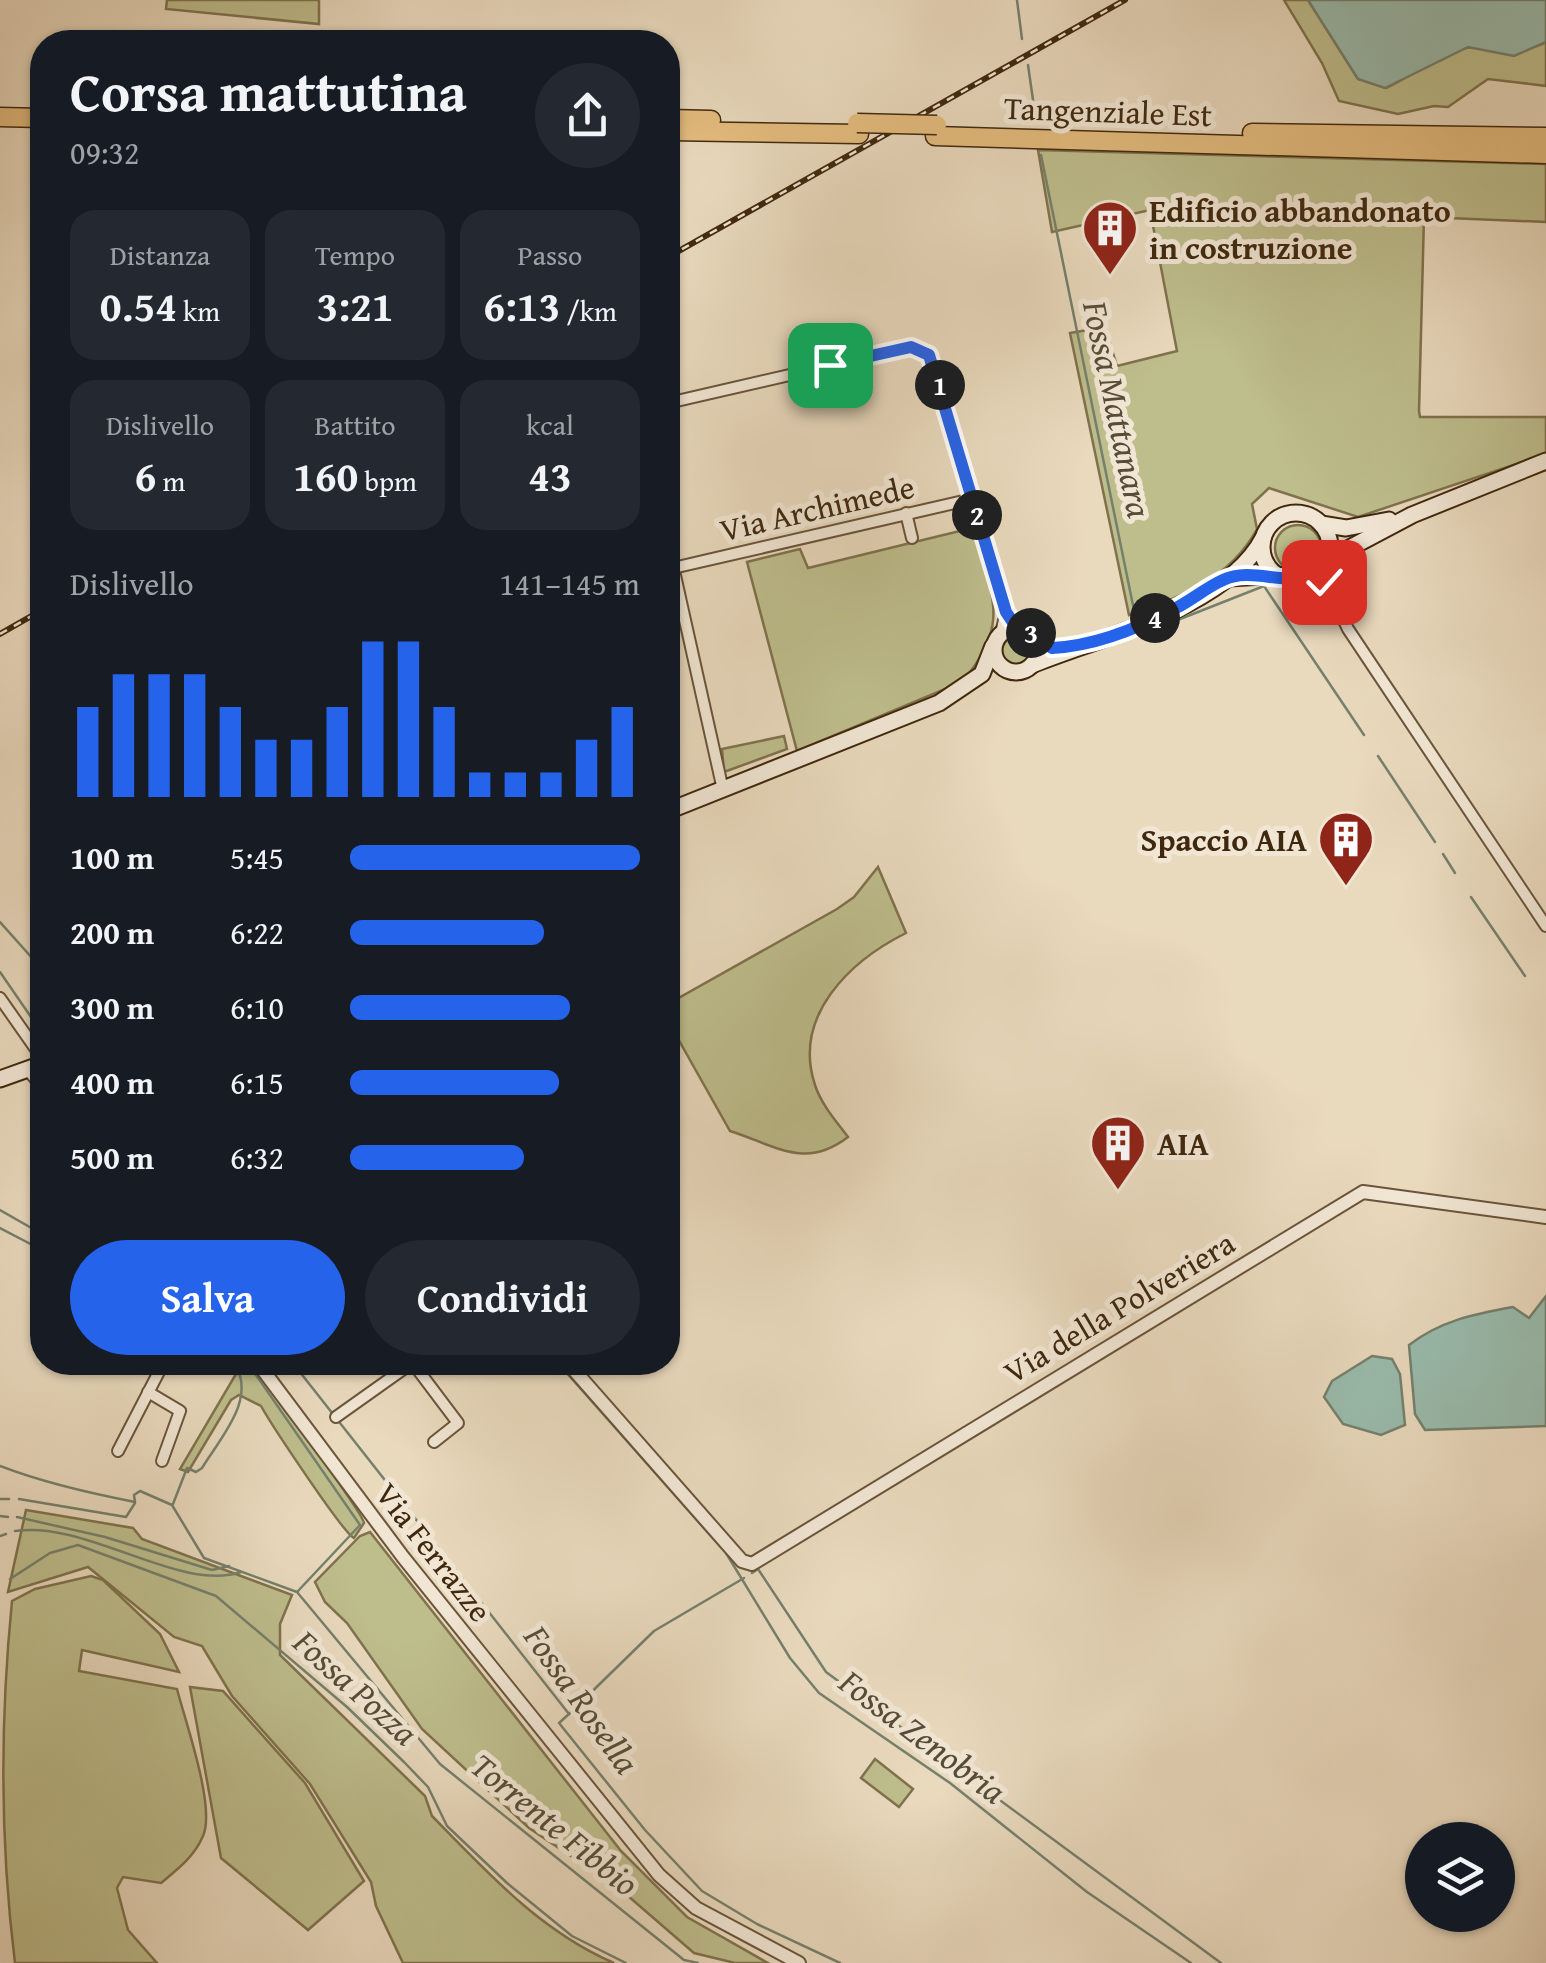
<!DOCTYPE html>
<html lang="it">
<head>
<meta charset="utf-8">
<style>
  :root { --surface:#171b24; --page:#242831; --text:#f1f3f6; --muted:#9ea1a6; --accent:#2563eb }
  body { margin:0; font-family:"Gentium Book Plus",serif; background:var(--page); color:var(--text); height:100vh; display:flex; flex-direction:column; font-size:38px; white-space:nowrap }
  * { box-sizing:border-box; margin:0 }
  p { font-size:32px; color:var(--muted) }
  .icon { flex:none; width:55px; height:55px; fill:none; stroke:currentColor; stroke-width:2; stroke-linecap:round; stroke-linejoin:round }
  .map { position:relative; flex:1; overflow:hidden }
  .drawer { position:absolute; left:30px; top:30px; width:650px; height:1345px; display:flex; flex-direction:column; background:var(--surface); border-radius:40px; box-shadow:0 2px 8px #0004 }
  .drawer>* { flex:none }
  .tools { position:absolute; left:1405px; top:1822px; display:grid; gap:20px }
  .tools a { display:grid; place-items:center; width:110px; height:110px; border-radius:50%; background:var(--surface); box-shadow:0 2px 8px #0004; font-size:50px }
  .pin { position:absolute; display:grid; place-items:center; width:85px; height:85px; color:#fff; margin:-42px; border-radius:20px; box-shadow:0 5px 15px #0006 }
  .km { position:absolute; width:50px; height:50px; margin:-25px; border-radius:50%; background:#222; color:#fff; font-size:28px; line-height:50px; text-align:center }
  .round { display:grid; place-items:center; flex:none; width:105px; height:105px; border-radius:52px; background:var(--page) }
  .summary { display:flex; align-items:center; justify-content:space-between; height:170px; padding:0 40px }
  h1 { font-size:55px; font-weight:800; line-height:75px }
  .metrics { display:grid; grid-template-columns:repeat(3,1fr); gap:15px; height:170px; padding:10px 40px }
  .metrics div { display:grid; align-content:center; border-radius:25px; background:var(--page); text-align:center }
  .metrics b { font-size:42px; font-weight:800 }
  .metrics small { font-size:28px; font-weight:400 }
  .metrics p { font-size:28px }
  .chart { height:280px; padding:20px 40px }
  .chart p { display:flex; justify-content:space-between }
  .chart svg { width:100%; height:180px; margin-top:10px; stroke:var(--accent); stroke-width:6 }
  .primary-button { display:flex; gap:20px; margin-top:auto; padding:20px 40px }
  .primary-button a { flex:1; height:115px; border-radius:60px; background:var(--accent); color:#fff; font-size:40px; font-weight:800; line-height:115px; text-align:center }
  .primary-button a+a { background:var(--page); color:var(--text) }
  ul { padding:0 40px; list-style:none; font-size:32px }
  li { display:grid; grid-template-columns:160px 120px 1fr; align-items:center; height:75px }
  li i { height:25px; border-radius:12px; background:var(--accent) }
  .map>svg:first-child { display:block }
  .green { fill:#bebd8c; stroke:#7f724d; stroke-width:2.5 }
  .water { fill:#99bbac; stroke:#75806d; stroke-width:2.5 }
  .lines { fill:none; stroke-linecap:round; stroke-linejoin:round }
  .stream { stroke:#75806d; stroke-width:2.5 }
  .minor-casing { stroke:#6a543a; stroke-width:14 }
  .tertiary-casing { stroke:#6a543a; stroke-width:16 }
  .secondary-casing { stroke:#40280e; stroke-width:19 }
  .trunk-casing { stroke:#40280e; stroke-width:21 }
  .minor { stroke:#f1e6d4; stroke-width:10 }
  .tertiary { stroke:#f1e6d4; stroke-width:12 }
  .secondary { stroke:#f1e6d4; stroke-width:15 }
  .trunk { stroke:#e4bc7e; stroke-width:18 }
  .rail-casing { stroke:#40280e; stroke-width:6 }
  .rail { stroke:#f1e6d4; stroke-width:2.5; stroke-dasharray:8; stroke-linecap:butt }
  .trunk-bridge-casing { stroke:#40280e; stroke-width:21; stroke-linecap:butt }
  .trunk-bridge { stroke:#e4bc7e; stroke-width:18 }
  .route-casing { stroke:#fff; stroke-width:20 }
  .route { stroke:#2563eb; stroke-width:12 }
  .labels { text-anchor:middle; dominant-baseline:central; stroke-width:10; stroke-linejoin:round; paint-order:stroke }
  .street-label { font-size:32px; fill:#40280e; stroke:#f1e6d4 }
  .poi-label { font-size:32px; font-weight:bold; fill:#40280e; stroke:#f1e6d4; text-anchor:start }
  .water-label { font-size:35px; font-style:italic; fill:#564d36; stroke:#f1e6d4 }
</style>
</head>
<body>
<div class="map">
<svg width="1546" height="1963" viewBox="0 0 1546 1963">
  <rect width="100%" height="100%" fill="#e9d9bd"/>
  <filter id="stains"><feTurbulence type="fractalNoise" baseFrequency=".002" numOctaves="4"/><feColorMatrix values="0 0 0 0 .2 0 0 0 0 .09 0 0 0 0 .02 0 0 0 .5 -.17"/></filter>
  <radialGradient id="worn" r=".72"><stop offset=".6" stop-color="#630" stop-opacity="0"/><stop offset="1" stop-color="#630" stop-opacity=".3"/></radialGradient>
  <g class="green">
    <polygon points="167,0 319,0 319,24 166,9"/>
    <path d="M1284 0H1308L1358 79 1386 88C1412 76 1437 55 1466 48 1493 42 1519 57 1546 42V86L1488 79 1448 107 1434 106 1398 114 1339 101 1322 63Z"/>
    <path d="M1038 150 1546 164V222L1424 217 1419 411 1420 417H1546V454L1358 517 1269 488 1252 504 1257 529C1229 580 1182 596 1129 615L1070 333 1105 327 1117 366 1177 351 1150 210 1052 232Z"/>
    <circle cx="1298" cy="548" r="23"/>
    <path d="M972 528C991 594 1013 623 962 682L797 751 747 562 800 549 808 568Z"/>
    <circle cx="1017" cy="651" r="15"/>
    <polygon points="784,736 787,749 724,772 722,749"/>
    <path d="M878 867 906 933C850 961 792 1016 815 1085 821 1104 836 1121 848 1137 805 1170 777 1146 730 1131L668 1021V1004L837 909 854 897Z"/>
    <path d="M230 1363H251C266 1382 363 1513 364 1523L354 1538C343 1533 271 1424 261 1406L239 1395 231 1400 188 1472 180 1469 236 1374Z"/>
    <path d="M26 1510 133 1528 142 1539 292 1595 280 1624V1655L425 1796 432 1816C487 1872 540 1931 614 1963H403L376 1906 371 1882 310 1784 232 1696 202 1646 174 1637 88 1567 8 1592Z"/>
    <polygon points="370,1532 621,1851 687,1917 768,1963 735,1963 694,1953 620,1889 529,1828 422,1729 347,1623 325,1602 315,1582 360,1536"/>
    <path d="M91 1576 103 1580 160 1634 179 1672 82 1650 79 1671 177 1689C185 1721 216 1807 203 1836 194 1857 178 1869 161 1883L123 1877 117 1888 128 1930 157 1963H15C0 1843 0 1722 12 1601L35 1589Z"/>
    <polygon points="190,1687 223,1691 305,1783 364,1881 308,1930 221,1858"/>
    <polygon points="875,1759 913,1789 899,1807 861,1778"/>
  </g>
  <g class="water">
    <polygon points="1308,0 1546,0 1546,42 1514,56 1468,47 1385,88 1358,79"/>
    <path d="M1546 1296V1426L1425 1430 1415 1414 1409 1345C1440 1321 1474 1314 1513 1307L1529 1318Z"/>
    <polygon points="1372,1356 1392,1359 1400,1374 1405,1425 1381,1435 1343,1424 1324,1397 1332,1381"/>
  </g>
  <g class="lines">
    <g class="stream">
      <polyline points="1017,0 1022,39"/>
      <polyline points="1028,65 1035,114"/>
      <polyline points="1041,155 1135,615"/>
      <polyline points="1142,634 1264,586 1364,735"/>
      <polyline points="1378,756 1435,842"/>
      <polyline points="1443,854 1455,873"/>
      <polyline points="1471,897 1525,976"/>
      <polyline points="0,922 42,969"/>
      <polyline points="0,972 42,1033"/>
      <polyline points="0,1210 42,1234"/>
      <polyline points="0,1228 42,1250"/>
      <polyline points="247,1362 360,1525 298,1591"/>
      <polyline points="292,1362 569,1714 559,1723 645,1830 702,1891 757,1924 840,1963"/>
      <polyline points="557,1362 726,1553 790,1658 819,1693 950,1783 1087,1892 1191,1963"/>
      <path d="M0 1466C44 1483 88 1493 135 1502L134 1495 140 1491 172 1505 204 1558 297 1592 440 1764 684 1960 698 1963"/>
      <polyline points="0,1499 9,1499"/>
      <polyline points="19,1499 126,1517 135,1503"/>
      <path d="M173 1504 187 1468 196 1472 202 1468C220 1438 259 1397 233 1362"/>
      <polyline points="0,1516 8,1517"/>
      <polyline points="17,1517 105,1537 212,1570 229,1566"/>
      <path d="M15 1531C87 1520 180 1593 241 1572"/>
      <polyline points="0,1536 6,1534"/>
      <polyline points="752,1573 758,1569 826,1672 1221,1963"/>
      <polyline points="10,1579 50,1553 78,1545 216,1596 347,1707 404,1762 428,1787 447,1826 507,1883 572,1936 626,1963"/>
      <polyline points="569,1714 654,1631 744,1578"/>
    </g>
    <g class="minor-casing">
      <g id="minor">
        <polyline points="668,403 911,347 925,352 934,363 1006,612 1020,628"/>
        <polyline points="906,513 912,538"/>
        <polyline points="668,544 723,790"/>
        <polyline points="673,568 972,499"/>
        <polyline points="1320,571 1348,629 1546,926"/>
        <polyline points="1295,580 1336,616"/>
        <polyline points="1001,633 1006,612"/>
        <polyline points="0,998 42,1058"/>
        <polyline points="412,1362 458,1423 434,1442"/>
        <polyline points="148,1392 180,1411 162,1461"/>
        <polyline points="336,1417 412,1363"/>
        <polyline points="118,1451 164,1362"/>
      </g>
    </g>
    <g class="tertiary-casing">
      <g id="tertiary">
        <polyline points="29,1070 42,1085"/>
        <polyline points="257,1362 403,1557 659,1875 696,1908 799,1963"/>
        <polyline points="567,1362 742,1561 752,1564 1363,1192 1546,1217"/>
      </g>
    </g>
    <g class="secondary-casing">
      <g id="secondary">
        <circle cx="1296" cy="547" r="34"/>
        <polyline points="1321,524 1346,528 1389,520"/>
        <polyline points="1327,560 1412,515 1546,461"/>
        <polyline points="1229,578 1278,575"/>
        <circle cx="1016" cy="650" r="22"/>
        <path d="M1032 665C1100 637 1227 608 1263 538"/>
        <polyline points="668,811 939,703 982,674 993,646"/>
        <polyline points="0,1079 42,1064"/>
      </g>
    </g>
    <g class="trunk-casing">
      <g id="trunk">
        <polyline points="0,117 42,118"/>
        <polyline points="668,119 711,120"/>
        <polyline points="668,131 859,134"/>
        <polyline points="1252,133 1546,137"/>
        <polyline points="935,136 1546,154"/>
      </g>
    </g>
    <use href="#minor" class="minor"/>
    <use href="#tertiary" class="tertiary"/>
    <use href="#secondary" class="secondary"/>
    <use href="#trunk" class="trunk"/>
    <g class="rail-casing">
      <g id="rail">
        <polyline points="668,257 1125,0"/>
        <polyline points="0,634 42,610"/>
      </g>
    </g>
    <use href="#rail" class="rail"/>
    <g class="trunk-bridge-casing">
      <polyline id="trunk-bridge" points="857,123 937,125"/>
    </g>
    <use href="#trunk-bridge" class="trunk-bridge"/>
  </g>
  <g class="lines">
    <g class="route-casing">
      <path id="route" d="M830 365 911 347 929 355 1006 612 1014 624 1052 648C1094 646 1139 628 1176 608 1192 600 1207 587 1223 580 1255 565 1291 591 1320 571L1324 582"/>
    </g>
    <use href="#route" class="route"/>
  </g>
  <defs>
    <g id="building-pin" transform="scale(2.875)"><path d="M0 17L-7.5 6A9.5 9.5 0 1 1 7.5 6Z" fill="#8f2418" stroke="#f1e6d4"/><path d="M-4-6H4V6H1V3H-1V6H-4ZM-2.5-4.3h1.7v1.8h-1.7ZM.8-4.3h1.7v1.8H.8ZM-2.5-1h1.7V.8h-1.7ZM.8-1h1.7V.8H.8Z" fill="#fff"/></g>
  </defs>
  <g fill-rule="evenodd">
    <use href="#building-pin" x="1110" y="228"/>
    <use href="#building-pin" x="1346" y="839"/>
    <use href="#building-pin" x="1118" y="1143"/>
  </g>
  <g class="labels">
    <g class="street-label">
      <text transform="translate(1108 111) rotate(2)">Tangenziale Est</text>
      <text transform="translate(817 508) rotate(-13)">Via Archimede</text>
      <text transform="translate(1119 1307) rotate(-31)">Via della Polveriera</text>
      <text transform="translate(434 1552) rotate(52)">Via Ferrazze</text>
    </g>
    <g class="poi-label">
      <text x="1149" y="210">Edificio abbandonato<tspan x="1149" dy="37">in costruzione</tspan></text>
      <text x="1307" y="839" text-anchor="end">Spaccio AIA</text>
      <text x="1157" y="1143">AIA</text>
    </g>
    <g class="water-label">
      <text transform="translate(1118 409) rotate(78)">Fossa Mattanara</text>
      <text transform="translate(356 1687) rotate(42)">Fossa Pozza</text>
      <text transform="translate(582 1699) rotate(55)">Fossa Rosella</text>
      <text transform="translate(923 1736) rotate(37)">Fossa Zenobria</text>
      <text transform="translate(555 1824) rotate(39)">Torrente Fibbio</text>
    </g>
  </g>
  <rect width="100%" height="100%" filter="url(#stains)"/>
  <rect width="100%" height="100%" fill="url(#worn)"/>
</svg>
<div class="tools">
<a><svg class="icon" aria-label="layers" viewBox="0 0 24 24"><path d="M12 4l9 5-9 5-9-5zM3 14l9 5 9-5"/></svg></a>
</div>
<div class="pin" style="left:830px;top:365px;background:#1e9e55"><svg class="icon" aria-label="arrive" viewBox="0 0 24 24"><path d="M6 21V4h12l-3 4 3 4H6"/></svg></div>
<div class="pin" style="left:1324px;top:582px;background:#d93025"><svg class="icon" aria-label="check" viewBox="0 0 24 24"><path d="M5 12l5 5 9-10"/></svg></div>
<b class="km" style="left:940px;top:385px">1</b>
<b class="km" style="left:977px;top:515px">2</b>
<b class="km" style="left:1031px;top:633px">3</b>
<b class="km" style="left:1155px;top:618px">4</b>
<section class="drawer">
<div class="summary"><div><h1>Corsa mattutina</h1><p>09:32</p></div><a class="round"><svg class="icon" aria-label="share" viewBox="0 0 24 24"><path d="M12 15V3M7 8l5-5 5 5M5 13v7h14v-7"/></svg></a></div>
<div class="metrics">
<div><p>Distanza</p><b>0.54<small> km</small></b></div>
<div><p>Tempo</p><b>3:21</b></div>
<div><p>Passo</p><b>6:13<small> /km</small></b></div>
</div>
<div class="metrics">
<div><p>Dislivello</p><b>6<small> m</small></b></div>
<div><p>Battito</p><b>160<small> bpm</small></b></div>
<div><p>kcal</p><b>43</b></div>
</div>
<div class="chart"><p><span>Dislivello</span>141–145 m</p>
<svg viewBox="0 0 160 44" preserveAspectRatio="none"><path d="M5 44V22M15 44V14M25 44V14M35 44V14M45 44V22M55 44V30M65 44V30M75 44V22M85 44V6M95 44V6M105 44V22M115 44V38M125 44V38M135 44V38M145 44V30M155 44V22"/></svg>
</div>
<ul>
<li><b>100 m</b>5:45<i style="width:100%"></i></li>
<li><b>200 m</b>6:22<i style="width:67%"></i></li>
<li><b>300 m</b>6:10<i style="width:76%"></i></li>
<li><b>400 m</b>6:15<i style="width:72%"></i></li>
<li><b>500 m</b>6:32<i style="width:60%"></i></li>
</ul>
<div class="primary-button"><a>Salva</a><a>Condividi</a></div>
</section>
</div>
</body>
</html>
